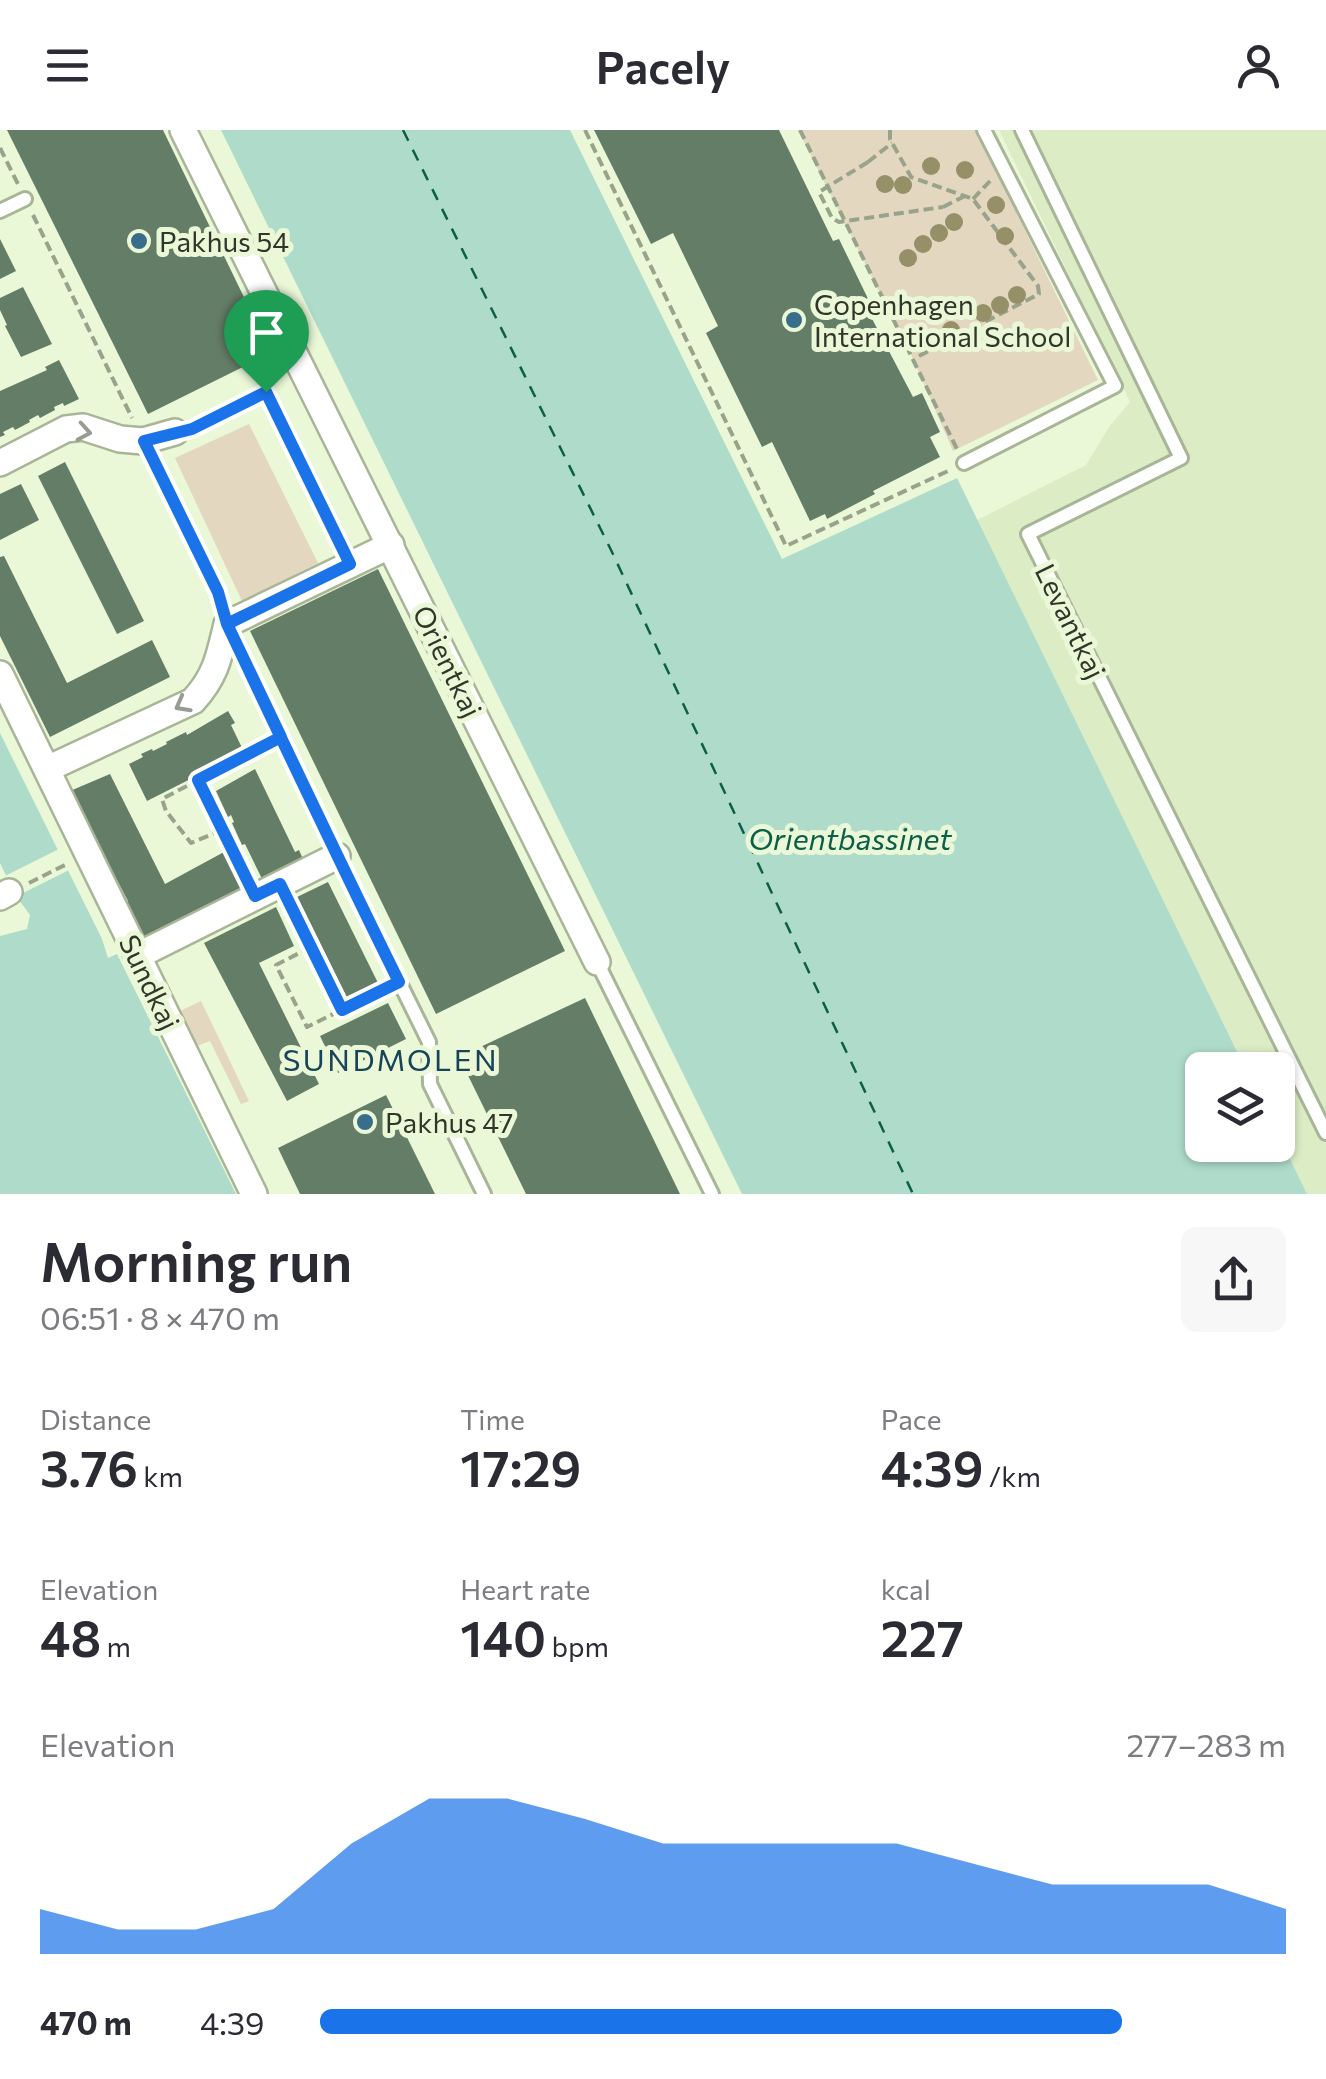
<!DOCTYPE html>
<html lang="en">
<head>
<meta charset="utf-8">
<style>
  :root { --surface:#fff; --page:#f7f7f7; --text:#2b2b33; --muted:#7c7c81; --accent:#1a73e8 }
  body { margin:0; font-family:Commissioner,sans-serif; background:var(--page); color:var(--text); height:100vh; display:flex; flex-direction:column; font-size:38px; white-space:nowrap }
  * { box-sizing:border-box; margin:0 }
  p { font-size:32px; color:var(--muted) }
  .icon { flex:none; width:55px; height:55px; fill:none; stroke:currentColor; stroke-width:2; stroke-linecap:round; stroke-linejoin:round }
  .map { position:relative; height:1064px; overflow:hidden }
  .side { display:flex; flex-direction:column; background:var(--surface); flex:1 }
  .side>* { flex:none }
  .tools { position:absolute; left:1185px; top:922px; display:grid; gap:20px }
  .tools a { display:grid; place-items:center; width:110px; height:110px; border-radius:15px; background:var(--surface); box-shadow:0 2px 8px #0004; font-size:50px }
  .pin { position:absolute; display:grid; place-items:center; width:85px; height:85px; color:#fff; margin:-102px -42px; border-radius:50% 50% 50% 0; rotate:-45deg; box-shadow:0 0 10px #0007 }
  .pin .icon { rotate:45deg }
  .round { display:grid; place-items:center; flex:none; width:105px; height:105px; border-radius:15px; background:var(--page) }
  .summary { display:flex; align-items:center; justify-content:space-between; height:170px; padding:0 40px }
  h1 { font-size:55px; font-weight:600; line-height:75px }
  .metrics { display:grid; grid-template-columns:repeat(3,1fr); gap:15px; height:170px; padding:10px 40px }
  .metrics div { display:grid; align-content:center }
  .metrics b { font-size:50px; font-weight:600 }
  .metrics small { font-size:28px; font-weight:400 }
  .metrics p { font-size:28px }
  .chart { height:280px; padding:20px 40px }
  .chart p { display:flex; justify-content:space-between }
  .chart svg { width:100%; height:180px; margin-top:10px; fill:var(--accent); opacity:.7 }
  ul { padding:0 40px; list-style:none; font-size:32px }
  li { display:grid; grid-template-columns:160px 120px 1fr; align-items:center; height:75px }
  li i { height:25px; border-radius:12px; background:var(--accent) }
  header { display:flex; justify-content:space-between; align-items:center; height:130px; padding:0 40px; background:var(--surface); font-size:45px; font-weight:600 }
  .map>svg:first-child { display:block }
  .built { fill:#dcedc6 }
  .green { fill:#e3d7bf }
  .water { fill:#afdcca }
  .pier { fill:#eaf8d8 }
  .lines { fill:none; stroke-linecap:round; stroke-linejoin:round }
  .ferry { stroke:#0b5f49; stroke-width:2.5; stroke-dasharray:12 10; stroke-linecap:butt }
  .building { fill:#647d67 }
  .service-casing { stroke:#a8b597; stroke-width:18 }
  .minor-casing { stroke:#a8b597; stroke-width:30 }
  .path { stroke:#99a38c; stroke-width:4; stroke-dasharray:10 5; stroke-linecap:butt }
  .service { stroke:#fff; stroke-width:12 }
  .minor { stroke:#fff; stroke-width:25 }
  .path-bridge { stroke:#99a38c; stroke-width:4; stroke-dasharray:10 5; stroke-linecap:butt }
  .tree { fill:#959068 }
  .oneway { stroke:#989a94 }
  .route-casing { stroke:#fff; stroke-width:20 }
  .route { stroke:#1a73e8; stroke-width:12 }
  .poi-dot { fill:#386e8a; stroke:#eaf8d8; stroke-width:4 }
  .labels { text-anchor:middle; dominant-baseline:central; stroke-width:10; stroke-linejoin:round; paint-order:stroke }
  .poi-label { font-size:28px; fill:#31362a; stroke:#eaf8d8; text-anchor:start }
  .street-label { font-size:28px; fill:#31362a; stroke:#eaf8d8 }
  .water-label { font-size:30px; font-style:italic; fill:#0b5f49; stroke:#eaf8d8 }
  .neighbourhood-label { font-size:30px; letter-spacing:2.5px; fill:#184459; stroke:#eaf8d8 }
</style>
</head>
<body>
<header><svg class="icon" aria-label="menu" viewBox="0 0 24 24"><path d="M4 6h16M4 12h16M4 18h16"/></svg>Pacely<svg class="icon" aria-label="person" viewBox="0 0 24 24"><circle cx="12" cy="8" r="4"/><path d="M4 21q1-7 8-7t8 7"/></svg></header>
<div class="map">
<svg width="1326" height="1064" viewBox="0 0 1326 1064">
  <rect width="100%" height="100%" fill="#eaf8d8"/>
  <polygon class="built" points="999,0 1326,0 1326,1064 1307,1064 1278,1004 1278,940 1246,940 977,390 1086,335 1109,297 1130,272"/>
  <g class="green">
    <polygon points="798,0 976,0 1098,250 953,321 913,229"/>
    <polygon points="249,294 318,433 242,471 175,328"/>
    <polygon points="201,871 249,971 241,974 210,911 197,916 180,881"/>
  </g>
  <g class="water">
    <polygon points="221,0 570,0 782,429 957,348 1246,940 1202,940 1202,1015 1278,1015 1278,1004 1307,1064 742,1064"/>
    <polygon points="0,603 102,809 108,828 117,824 236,1064 0,1064 0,806 27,799 30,785 16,766 0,733"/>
  </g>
  <polygon class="pier" points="61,718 71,739 13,768 3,747"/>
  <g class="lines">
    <polyline class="ferry" points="403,0 611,420 913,1064"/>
  </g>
  <g class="building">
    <polygon points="7,0 163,0 271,223 148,284"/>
    <polygon points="594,0 779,0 833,111 839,109 874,181 869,183 913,267 922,263 940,302 930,307 940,327 873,361 875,364 827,389 825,384 810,391 772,312 762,317 706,203 718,196 673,103 651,114"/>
    <polygon points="0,109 16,141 0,149"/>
    <polygon points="23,157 52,214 21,227 5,196 7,195 0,180 0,168"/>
    <polygon points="59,230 79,269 64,276 63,273 54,277 55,280 40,288 38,285 29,290 30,292 15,300 13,297 3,302 5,305 0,307 0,261 47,240 45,237"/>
    <polygon points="65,332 144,491 117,504 38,346"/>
    <polygon points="21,354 39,390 0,410 0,364"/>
    <polygon points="4,426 67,553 152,510 170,547 50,607 0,506 0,427"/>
    <polygon points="378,439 565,821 436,884 250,501"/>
    <polygon points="228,581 235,593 231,595 244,622 147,671 129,634 143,627 141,624 152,619 153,621 167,614 166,612 186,602 187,605"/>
    <polygon points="255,639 295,722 299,720 306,736 264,753 245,714 242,715 232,693 234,692 231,685 228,687 216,661"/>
    <polygon points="110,644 165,754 224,722 244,761 146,813 139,797 135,799 128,786 132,784 126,772 128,771 70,661"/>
    <polygon points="328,752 380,857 349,872 297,767"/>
    <polygon points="276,777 294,816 259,833 319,954 287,971 204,813"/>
    <polygon points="585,868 680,1064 526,1064 459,927"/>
    <polygon points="388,873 406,909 338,943 320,906"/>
    <polygon points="386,965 435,1064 300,1064 278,1018"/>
  </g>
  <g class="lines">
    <g class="service-casing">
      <g id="service">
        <polyline points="1022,0 1181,328 1028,404 1326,1003"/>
        <polyline points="0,81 25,69"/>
        <polyline points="175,302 192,299 267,262 351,434"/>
        <polyline points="964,333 1115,256 984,0"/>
        <polyline points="230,500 337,726 429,912 430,954 484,1064"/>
        <polyline points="597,832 712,1064"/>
      </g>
    </g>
    <g class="minor-casing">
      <g id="minor">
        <polyline points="183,0 597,832"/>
        <polyline points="0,333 66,299 83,297 120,309 143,311 175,302"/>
        <polyline points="0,544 254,1064"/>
        <path d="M47 639 193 571C216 546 219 527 227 494L391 415"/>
        <polyline points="0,767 9,762"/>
        <polyline points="137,826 337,726"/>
      </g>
    </g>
    <g class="path">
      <polyline points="585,0 786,416 948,341"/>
      <polyline points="800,0 957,319"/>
      <polyline points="890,0 890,9 911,47 973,69 1038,156 1039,164 915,228"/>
      <polyline points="0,18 18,54"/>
      <polyline points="868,32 892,13"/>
      <polyline points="973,69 990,51"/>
      <polyline points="943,77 965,66"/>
      <polyline points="33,85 132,288"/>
      <polyline points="154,332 221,472"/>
      <polyline points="198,650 244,745"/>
      <polyline points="222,700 191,713 166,681 162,669 263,616"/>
      <polyline points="29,753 65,735"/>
      <polyline points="291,776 342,879"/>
      <polyline points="311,817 276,835 307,897 386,858"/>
    </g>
    <use href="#service" class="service"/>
    <use href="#minor" class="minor"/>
    <polyline class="path-bridge" points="868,32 819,62 832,88 839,92 943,77"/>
  </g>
  <g class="tree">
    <circle cx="931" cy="36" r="9"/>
    <circle cx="965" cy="40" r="9"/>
    <circle cx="885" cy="54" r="9"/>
    <circle cx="903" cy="55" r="9"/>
    <circle cx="996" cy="75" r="9"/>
    <circle cx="954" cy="92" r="9"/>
    <circle cx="939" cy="103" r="9"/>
    <circle cx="1005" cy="106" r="9"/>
    <circle cx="923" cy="114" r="9"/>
    <circle cx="908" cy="128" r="9"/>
    <circle cx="1017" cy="165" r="9"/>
    <circle cx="1000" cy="175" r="9"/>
    <circle cx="983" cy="183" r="9"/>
    <circle cx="951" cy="200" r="9"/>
    <circle cx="933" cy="209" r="9"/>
  </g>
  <defs><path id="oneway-chevron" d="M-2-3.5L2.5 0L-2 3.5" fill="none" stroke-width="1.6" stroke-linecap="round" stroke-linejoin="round" transform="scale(2.5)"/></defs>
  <g class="oneway">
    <use href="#oneway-chevron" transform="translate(84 302) rotate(10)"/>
    <use href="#oneway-chevron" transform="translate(182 575) rotate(151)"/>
  </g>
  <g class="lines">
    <g class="route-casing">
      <path id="route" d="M266 262 192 299 144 311 218 462 227 494 281 607 198 650 255 766 280 754 342 880 399 852C340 733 284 614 227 494L350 434 266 262"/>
    </g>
    <use href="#route" class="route"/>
  </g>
  <g class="poi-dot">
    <circle cx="139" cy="111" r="10"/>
    <circle cx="794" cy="190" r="10"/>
    <circle cx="365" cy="992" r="10"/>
  </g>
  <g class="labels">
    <g class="poi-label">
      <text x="159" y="111">Pakhus 54</text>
      <text x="814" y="174">Copenhagen<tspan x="814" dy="32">International School</tspan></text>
      <text x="385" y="992">Pakhus 47</text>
    </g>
    <g class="street-label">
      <text transform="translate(1071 491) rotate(64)">Levantkaj</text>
      <text transform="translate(448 531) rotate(64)">Orientkaj</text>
      <text transform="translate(150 852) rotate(64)">Sundkaj</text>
    </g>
    <g class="water-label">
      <text x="850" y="707">Orientbassinet</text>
    </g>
    <g class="neighbourhood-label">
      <text x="391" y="928">SUNDMOLEN</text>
    </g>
  </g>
</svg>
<div class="tools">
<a><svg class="icon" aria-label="layers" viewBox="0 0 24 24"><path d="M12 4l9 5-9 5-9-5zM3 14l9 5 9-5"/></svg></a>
</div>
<div class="pin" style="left:266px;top:262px;background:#1e9e55"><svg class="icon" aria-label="arrive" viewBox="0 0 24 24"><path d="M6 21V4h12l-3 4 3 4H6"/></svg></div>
</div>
<section class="side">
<div class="summary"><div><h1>Morning run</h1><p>06:51 · 8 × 470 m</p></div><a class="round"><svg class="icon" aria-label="share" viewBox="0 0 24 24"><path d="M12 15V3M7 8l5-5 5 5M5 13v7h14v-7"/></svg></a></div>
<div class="metrics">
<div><p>Distance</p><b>3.76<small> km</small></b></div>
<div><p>Time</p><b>17:29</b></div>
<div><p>Pace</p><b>4:39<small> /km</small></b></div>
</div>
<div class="metrics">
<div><p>Elevation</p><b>48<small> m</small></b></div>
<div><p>Heart rate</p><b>140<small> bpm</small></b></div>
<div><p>kcal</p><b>227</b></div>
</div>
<div class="chart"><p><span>Elevation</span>277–283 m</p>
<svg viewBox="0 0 160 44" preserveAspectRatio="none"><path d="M0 44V33L10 38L20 38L30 33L40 17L50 6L60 6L70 11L80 17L90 17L100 17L110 17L120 22L130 27L140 27L150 27L160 33V44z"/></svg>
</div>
<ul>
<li><b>470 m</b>4:39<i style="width:83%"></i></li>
</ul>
</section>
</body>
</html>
